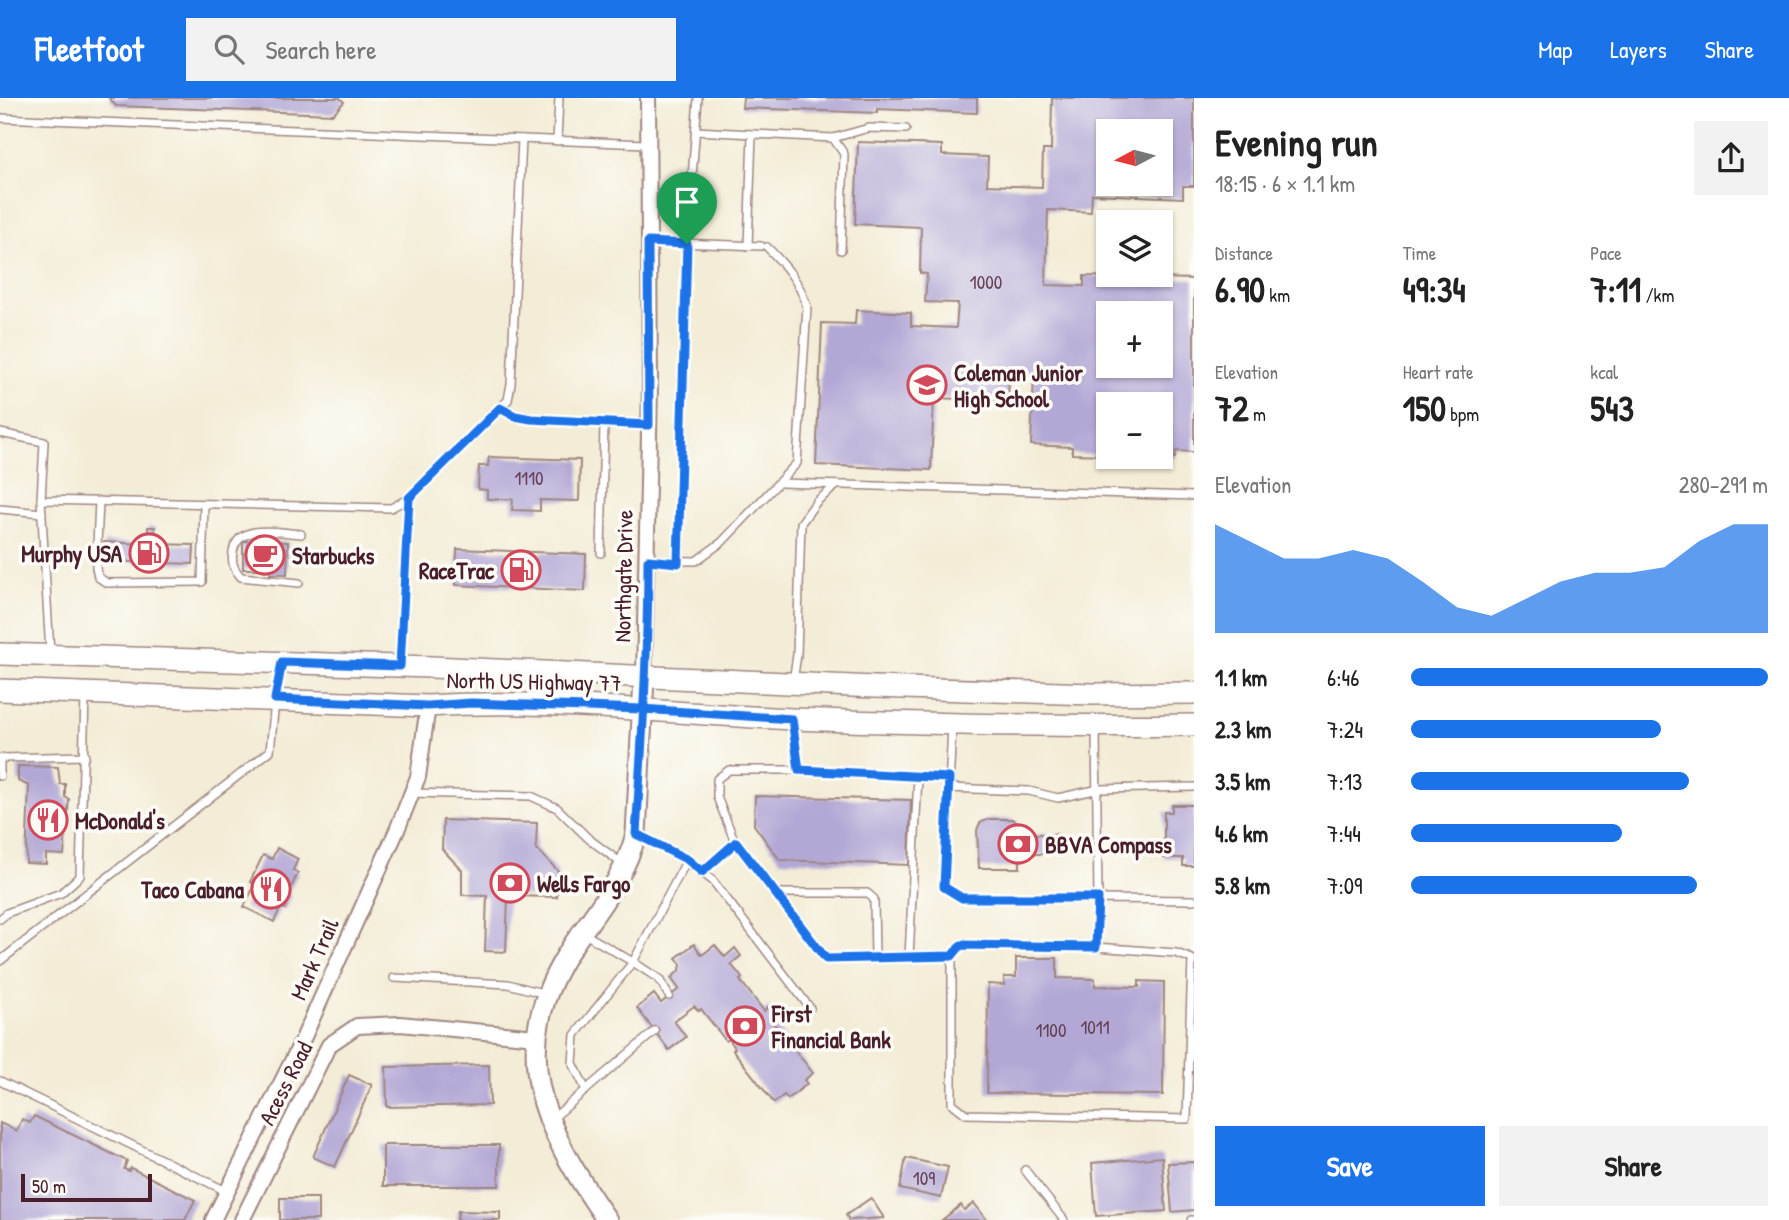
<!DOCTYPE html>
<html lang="en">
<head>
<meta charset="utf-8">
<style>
  :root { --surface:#fff; --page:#f2f2f2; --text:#222; --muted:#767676; --accent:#1a73e8 }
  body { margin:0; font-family:"Patrick Hand",sans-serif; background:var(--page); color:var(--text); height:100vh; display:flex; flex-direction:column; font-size:26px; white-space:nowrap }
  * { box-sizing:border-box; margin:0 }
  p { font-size:23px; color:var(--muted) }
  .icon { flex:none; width:38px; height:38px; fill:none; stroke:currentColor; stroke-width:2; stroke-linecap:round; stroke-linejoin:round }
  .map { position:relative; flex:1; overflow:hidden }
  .panel { display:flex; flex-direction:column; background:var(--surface); width:595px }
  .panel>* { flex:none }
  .needle { width:46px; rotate:263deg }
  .controls { position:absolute; left:1096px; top:21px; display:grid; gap:14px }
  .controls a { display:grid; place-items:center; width:77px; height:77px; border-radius:0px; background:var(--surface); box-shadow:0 2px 5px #0004; font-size:35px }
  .scale { position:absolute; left:21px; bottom:18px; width:131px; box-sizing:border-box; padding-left:7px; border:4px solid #4a1f2b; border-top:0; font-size:19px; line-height:24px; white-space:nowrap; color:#4a1f2b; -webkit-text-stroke:5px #fdfcf7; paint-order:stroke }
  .pin { position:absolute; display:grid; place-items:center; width:60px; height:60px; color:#fff; margin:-72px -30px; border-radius:50% 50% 50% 0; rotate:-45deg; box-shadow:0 0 7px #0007 }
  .pin .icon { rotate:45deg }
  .round { display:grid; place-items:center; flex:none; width:74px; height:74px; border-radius:0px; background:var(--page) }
  .head { display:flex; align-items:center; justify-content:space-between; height:119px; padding:0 21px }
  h1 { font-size:38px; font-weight:800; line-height:52px }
  .figures { display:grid; grid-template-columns:repeat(3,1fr); gap:10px; height:119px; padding:7px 21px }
  .figures div { display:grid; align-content:center }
  .figures b { font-size:35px; font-weight:800 }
  .figures small { font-size:19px; font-weight:400 }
  .figures p { font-size:19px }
  .chart { height:196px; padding:14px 21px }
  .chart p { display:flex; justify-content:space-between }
  .chart svg { width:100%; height:126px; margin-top:7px; fill:var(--accent); opacity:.7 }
  .button { display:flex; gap:14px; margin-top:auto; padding:14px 21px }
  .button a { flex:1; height:80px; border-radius:0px; background:var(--accent); color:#fff; font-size:28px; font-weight:800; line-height:80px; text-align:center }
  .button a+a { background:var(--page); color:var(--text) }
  ul { padding:0 21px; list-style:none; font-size:23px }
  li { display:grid; grid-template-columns:112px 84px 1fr; align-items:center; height:52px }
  li i { height:18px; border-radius:9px; background:var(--accent) }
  header { display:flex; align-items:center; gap:42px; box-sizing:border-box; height:98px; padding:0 35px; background:var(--accent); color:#fff }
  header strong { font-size:33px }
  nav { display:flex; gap:38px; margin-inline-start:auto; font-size:24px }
  .search { width:490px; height:63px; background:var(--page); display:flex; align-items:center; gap:18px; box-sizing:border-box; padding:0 24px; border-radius:0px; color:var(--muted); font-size:26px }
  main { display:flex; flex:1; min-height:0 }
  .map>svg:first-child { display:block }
  .building { fill:#b3a8d5; fill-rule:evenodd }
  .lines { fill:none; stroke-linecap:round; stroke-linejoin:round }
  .lane-casing { stroke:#9e8680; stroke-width:10 }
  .street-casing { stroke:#9e8680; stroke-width:18 }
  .secondary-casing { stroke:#9e8680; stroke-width:23 }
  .primary-casing { stroke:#9e8680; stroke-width:24 }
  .lane { stroke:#fff; stroke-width:7 }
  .street { stroke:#fff; stroke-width:14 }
  .secondary { stroke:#fff; stroke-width:19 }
  .primary { stroke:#fff; stroke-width:21 }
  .route-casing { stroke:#fff; stroke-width:14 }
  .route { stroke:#1a73e8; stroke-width:9 }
  .labels { text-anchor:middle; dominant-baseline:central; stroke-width:7; stroke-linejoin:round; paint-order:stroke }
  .number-label { font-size:19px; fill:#644156 }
  .poi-label { font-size:23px; font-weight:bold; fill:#4a1f2b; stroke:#fdfcf7; text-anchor:start }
  .street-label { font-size:23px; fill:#4a1f2b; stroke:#fdfcf7 }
</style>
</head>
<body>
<header>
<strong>Fleetfoot</strong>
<div class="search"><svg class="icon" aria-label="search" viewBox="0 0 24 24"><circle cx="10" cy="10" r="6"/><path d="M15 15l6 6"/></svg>Search here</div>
<nav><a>Map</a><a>Layers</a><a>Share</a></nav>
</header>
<main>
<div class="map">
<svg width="1194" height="1122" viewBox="0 0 1194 1122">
  <rect width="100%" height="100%" fill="#fdfcf7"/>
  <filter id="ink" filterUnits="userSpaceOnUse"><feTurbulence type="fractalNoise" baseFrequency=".0143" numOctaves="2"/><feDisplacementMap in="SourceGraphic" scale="14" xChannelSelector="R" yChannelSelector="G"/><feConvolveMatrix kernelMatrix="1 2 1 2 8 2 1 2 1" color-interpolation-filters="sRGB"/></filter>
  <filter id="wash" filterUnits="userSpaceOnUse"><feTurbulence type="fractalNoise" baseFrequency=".00686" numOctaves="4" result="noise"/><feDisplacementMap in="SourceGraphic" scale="28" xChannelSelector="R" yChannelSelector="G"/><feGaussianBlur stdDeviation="1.57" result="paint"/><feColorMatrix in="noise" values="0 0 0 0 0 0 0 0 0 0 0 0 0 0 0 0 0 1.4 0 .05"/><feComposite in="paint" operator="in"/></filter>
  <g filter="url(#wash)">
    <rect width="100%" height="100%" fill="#f3ecd6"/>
    <g id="blocks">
      <g class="building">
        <polygon points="109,0 340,0 344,4 333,16 116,8"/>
        <polygon points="743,0 977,0 977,15 877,11 877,15 742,10"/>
        <path d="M1052 0H1194V88H1183V100L1092 96 1091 114 1048 112 1046 187 1084 188V178L1194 181V354L1176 353 1175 360H1160V306H1108V357L1072 356V349L1031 347 1034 277 1009 276 1008 303 934 300 931 372 816 367 822 225 855 226 856 212 911 215V228L956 230 958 205 925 204 927 176 920 175 921 129 855 126 858 44 942 47V57L988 59 987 87 1042 89 1043 52H1051ZM1108 33H1160V86H1108ZM1108 215H1160V268H1108Z"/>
        <polygon points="489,359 580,362 579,403 540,402 540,413 512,412 513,401 487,401 487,392 478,391 479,368 488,368"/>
        <polygon points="148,429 155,429 154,446 194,447 193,466 104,463 104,444 147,446"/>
        <polygon points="243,443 288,444 287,476 270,476 270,471 243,471"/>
        <polygon points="457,451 586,456 585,493 456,487"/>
        <polygon points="18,668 58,669 60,686 65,686 65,699 69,701 64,757 46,756 46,766 26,765 29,688 18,683"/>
        <polygon points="755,698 911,702 909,767 780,762 754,727"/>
        <polygon points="1172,707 1194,707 1194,768 1183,768 1183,760 1164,760 1164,714 1172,714"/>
        <polygon points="989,721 1012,721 1020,727 1020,736 1058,736 1058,756 1020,756 1020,770 979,770 977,732 980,725"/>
        <polygon points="443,722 537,725 536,750 558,773 557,799 508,798 506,854 485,853 487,798 462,797 462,772 442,751"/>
        <polygon points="277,750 298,761 293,772 298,775 288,796 291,798 285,811 281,809 274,824 244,809 255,786 250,784 263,757 272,761"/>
        <polygon points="694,846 702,857 715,847 725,859 735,850 741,858 731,866 742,880 740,882 764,913 768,909 776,920 772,923 813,975 804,982 807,986 788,1001 784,997 774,1005 733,952 735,950 729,941 726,943 701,911 699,913 694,908 674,923 686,939 669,952 637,910 654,896 661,905 679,891 671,880 680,872 681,866 676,860"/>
        <polygon points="1016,860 1057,860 1057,880 1095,881 1095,888 1139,889 1139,883 1164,884 1163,997 987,995 988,886 1004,887 1004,879 1016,879"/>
        <polygon points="489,967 490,1007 387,1009 386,969"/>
        <polygon points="349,977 372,987 335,1069 313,1059"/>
        <polygon points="34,1018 127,1063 124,1071 129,1073 131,1070 195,1102 185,1122 0,1122 0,1025 17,1033 22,1021 30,1025"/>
        <rect x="383" y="1047" width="116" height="41"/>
        <polygon points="1162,1059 1166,1113 1096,1118 1092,1065"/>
        <polygon points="906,1060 948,1069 941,1100 900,1091"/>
        <polygon points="1194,1064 1194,1112 1172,1114 1168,1065"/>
        <rect x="280" y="1100" width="38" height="22"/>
        <polygon points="871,1100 884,1120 849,1122 846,1117"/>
        <polygon points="974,1105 987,1122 942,1122 961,1107 964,1112"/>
        <polygon points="458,1113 500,1114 500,1122 457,1122"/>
      </g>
    </g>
  </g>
  <g filter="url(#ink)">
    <use href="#blocks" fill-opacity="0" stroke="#9e8680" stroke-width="2"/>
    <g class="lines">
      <g class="lane-casing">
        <g id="lane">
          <polyline points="0,20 646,46"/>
          <polyline points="696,33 833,40 869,30 906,31"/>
          <polyline points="833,40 844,56 841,152"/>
          <polyline points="557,43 559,0"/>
          <polyline points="649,144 761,148"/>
          <polyline points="748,148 752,37"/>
          <polyline points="500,310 515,319 531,321 649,327"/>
          <polyline points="0,335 44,344 41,402 391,410 409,400 508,302 511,286 522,41"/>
          <polyline points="781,385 1194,398"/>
          <polyline points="41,402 50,555"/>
          <polyline points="99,403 96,470 98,479 107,485 202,484 204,406"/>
          <polyline points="0,411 42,415"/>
          <polyline points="601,455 604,325"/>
          <path d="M648 462 696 463 722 444 797 365 807 209C800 184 785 167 767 149"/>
          <polyline points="679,465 687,146 698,0"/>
          <path d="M299 485 241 479C234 471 231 465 233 454 238 424 279 435 301 436"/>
          <polyline points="400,567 409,400"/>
          <polyline points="793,583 797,557 801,425 817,403 837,387"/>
          <polyline points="792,623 799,672 949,680"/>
          <polyline points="952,629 944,789 962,800 1098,801 1096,629"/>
          <polyline points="0,660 0,678"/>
          <polyline points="2,660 85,658"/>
          <polyline points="948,690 1029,693 1058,700 1099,691 1194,689"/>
          <polyline points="411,695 531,698 557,710 589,741 624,767"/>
          <polyline points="637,736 687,762 713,783 810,910"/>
          <polyline points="735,744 826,861 952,857"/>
          <polyline points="702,774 735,744 717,699 717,681 729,672 799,672"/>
          <polyline points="775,795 867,795 874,801 875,860"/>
          <polyline points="0,821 7,815 61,795 80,778 85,598"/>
          <polyline points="583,835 633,864 575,937 573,965 586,992"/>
          <polyline points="1096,849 1176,855 1192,861 1187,1021 966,1016 952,1005 952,857 961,847 1096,849 1098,801 1194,802"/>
          <polyline points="909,859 918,678"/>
          <polyline points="0,863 270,653 275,604"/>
          <polyline points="394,880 508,886 546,896"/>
          <polyline points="669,898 659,881 633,864 687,762"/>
          <polyline points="0,983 226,1093"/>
          <polyline points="552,1021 655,933"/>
          <polyline points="1025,1072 1064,1122"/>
          <polyline points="1191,1122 1194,1122"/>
        </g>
      </g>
      <g class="street-casing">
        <g id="street">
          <polyline points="644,580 650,287 648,0"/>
          <polyline points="213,1122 303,941 397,732 418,679 428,608"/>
          <polyline points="242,1122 329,947 357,928 400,926 536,939"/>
        </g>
      </g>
      <g class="secondary-casing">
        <path id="secondary" d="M607 1122C543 1030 503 952 573 847 597 812 625 779 636 736L644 580"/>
      </g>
      <g class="primary-casing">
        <g id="primary">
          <polyline points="0,556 432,569 874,589 1092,596 1194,595"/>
          <path d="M0 592 428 608C549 600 671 616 792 621 926 626 1060 629 1194 627"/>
        </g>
      </g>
      <use href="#lane" class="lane"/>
      <use href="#street" class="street"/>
      <use href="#secondary" class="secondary"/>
      <use href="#primary" class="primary"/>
    </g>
  </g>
  <g class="lines" filter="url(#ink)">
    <g class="route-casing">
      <path id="route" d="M687 146 648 144 649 327 531 321 515 318 500 310 409 400 400 568 282 564 275 601 428 608 471 605 642 611 792 621 799 672 949 680 944 789 962 800H1098L1096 849 961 847 952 858 826 861 736 744 702 774 688 762 636 736C642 645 648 553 648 462L678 465 687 146"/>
    </g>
    <use href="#route" class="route"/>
  </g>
  <defs>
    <g id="school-ring" transform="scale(2.0125)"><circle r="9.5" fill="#fdfcf7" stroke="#d1495b" stroke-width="1.5"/><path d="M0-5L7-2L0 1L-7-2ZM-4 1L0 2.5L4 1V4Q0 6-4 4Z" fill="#d1495b"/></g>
    <g id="fuel-ring" transform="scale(2.0125)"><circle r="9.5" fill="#fdfcf7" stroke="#d1495b" stroke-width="1.5"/><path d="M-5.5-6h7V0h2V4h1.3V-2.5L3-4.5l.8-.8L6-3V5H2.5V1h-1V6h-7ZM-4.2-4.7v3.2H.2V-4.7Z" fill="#d1495b"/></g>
    <g id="cafe-ring" transform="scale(2.0125)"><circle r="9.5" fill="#fdfcf7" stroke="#d1495b" stroke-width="1.5"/><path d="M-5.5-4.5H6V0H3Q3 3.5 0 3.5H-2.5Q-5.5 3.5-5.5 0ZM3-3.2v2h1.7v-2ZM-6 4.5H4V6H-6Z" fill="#d1495b"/></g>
    <g id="restaurant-ring" transform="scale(2.0125)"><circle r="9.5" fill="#fdfcf7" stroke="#d1495b" stroke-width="1.5"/><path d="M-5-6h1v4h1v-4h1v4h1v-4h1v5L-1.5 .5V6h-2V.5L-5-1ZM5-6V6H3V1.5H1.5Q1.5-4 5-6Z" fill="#d1495b"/></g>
    <g id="bank-ring" transform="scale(2.0125)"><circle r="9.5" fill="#fdfcf7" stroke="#d1495b" stroke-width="1.5"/><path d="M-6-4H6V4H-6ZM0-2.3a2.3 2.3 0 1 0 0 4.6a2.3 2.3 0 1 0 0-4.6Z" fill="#d1495b"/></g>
  </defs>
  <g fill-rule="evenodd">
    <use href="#school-ring" x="927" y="287"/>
    <use href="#fuel-ring" x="149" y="455"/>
    <use href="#cafe-ring" x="265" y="457"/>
    <use href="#fuel-ring" x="521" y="472"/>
    <use href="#restaurant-ring" x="48" y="722"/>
    <use href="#bank-ring" x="1018" y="746"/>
    <use href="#bank-ring" x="510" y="785"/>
    <use href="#restaurant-ring" x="271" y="791"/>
    <use href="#bank-ring" x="745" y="928"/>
  </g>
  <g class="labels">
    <g class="number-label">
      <text x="986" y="184">1000</text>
      <text x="529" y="380">1110</text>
      <text x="1095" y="929">1011</text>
      <text x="1051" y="932">1100</text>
      <text x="924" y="1080">109</text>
    </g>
    <g class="poi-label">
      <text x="954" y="274">Coleman Junior<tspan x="954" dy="26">High School</tspan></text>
      <text x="122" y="455" text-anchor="end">Murphy USA</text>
      <text x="292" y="457">Starbucks</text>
      <text x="494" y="472" text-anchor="end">RaceTrac</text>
      <text x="75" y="722">McDonald's</text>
      <text x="1045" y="746">BBVA Compass</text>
      <text x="537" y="785">Wells Fargo</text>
      <text x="244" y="791" text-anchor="end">Taco Cabana</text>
      <text x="772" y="915">First<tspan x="772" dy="26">Financial Bank</tspan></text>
    </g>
    <g class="street-label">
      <text transform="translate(623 478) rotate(-89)">Northgate Drive</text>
      <text transform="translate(534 583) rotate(1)">North US Highway 77</text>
      <text transform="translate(314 861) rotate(-66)">Mark Trail</text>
      <text transform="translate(285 985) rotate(-63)">Acess Road</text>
    </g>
  </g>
</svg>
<div class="controls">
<a><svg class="needle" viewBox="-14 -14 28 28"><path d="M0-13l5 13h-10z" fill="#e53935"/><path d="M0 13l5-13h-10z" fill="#767676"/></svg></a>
<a><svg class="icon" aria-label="layers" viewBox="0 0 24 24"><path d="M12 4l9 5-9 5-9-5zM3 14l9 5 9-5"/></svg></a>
<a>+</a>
<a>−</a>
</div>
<div class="scale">50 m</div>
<div class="pin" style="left:687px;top:146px;background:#1e9e55"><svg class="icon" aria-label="arrive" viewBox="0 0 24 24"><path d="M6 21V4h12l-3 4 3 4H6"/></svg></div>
</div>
<section class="panel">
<div class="head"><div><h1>Evening run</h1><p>18:15 · 6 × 1.1 km</p></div><a class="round"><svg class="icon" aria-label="share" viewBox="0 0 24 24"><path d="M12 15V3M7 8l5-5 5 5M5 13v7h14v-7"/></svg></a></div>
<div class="figures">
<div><p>Distance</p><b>6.90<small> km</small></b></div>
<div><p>Time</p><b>49:34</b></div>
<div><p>Pace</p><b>7:11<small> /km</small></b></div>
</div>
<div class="figures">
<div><p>Elevation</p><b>72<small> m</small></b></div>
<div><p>Heart rate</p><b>150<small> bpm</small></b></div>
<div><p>kcal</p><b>543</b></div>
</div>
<div class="chart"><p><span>Elevation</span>280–291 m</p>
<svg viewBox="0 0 160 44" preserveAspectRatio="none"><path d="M0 44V6L10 12L20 18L30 18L40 15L50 18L60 26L70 35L80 38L90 32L100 26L110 23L120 23L130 21L140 12L150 6L160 6V44z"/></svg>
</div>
<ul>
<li><b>1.1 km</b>6:46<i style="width:100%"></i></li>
<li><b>2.3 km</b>7:24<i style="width:70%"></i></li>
<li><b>3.5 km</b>7:13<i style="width:78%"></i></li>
<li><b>4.6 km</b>7:44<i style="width:59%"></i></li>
<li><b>5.8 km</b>7:09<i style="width:80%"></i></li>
</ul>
<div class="button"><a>Save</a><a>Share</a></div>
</section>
</main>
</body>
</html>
